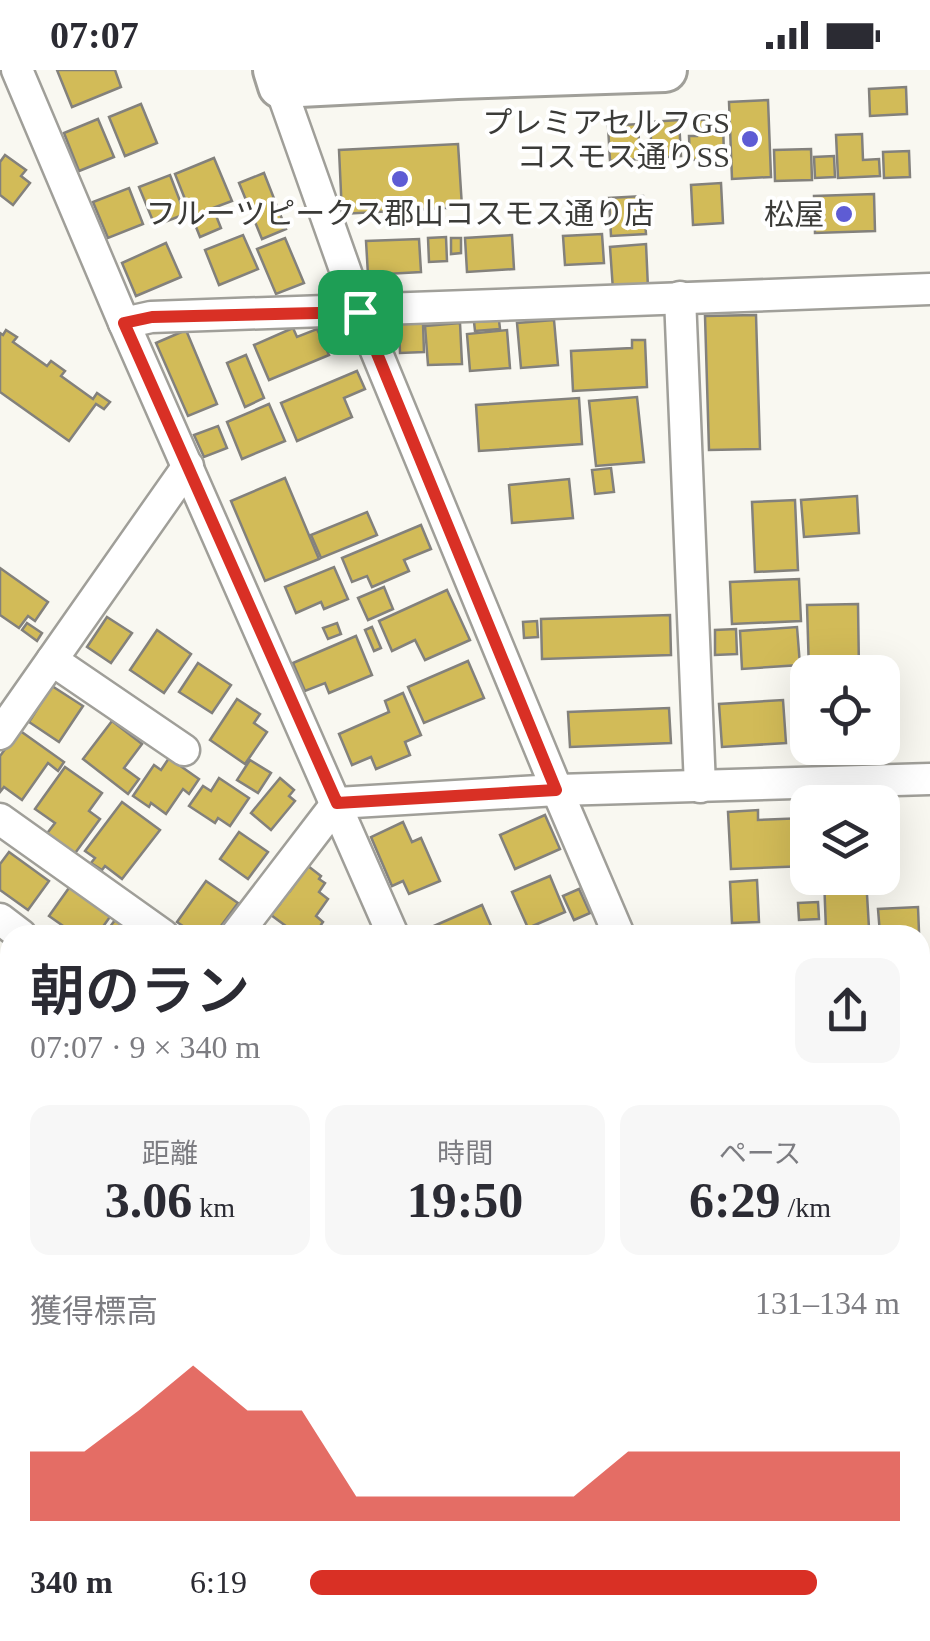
<!DOCTYPE html>
<html lang="ja">
<head>
<meta charset="utf-8">
<style>
  :root { --surface:#fff; --page:#f7f7f7; --text:#2b2b33; --muted:#7c7c81; --accent:#d93025 }
  body { margin:0; font-family:"Times New Roman","Noto Sans JP",serif; background:var(--page); color:var(--text); height:100vh; display:flex; flex-direction:column; font-size:38px; white-space:nowrap }
  * { box-sizing:border-box; margin:0 }
  p { font-size:32px; color:var(--muted) }
  .icon { flex:none; width:55px; height:55px; fill:none; stroke:currentColor; stroke-width:2; stroke-linecap:round; stroke-linejoin:round }
  .map { position:relative; flex:1; overflow:hidden }
  .details { position:absolute; left:0px; top:855px; width:930px; height:718px; display:flex; flex-direction:column; background:var(--surface); border-radius:30px 30px 0 0; box-shadow:0 10px 40px #0002 }
  .details>* { flex:none }
  .fabs { position:absolute; left:790px; top:585px; display:grid; gap:20px }
  .fabs a { display:grid; place-items:center; width:110px; height:110px; border-radius:20px; background:var(--surface); box-shadow:0 10px 40px #0002; font-size:50px }
  .pin { position:absolute; display:grid; place-items:center; width:85px; height:85px; color:#fff; margin:-42px; border-radius:20px; box-shadow:0 5px 15px #0006 }
  .round { display:grid; place-items:center; flex:none; width:105px; height:105px; border-radius:20px; background:var(--page) }
  .overview { display:flex; align-items:center; justify-content:space-between; height:170px; padding:0 30px }
  h1 { font-size:55px; font-weight:600; line-height:75px }
  .figures { display:grid; grid-template-columns:repeat(3,1fr); gap:15px; height:170px; padding:10px 30px }
  .figures div { display:grid; align-content:center; border-radius:20px; background:var(--page); text-align:center }
  .figures b { font-size:50px; font-weight:600 }
  .figures small { font-size:28px; font-weight:400 }
  .figures p { font-size:28px }
  .chart { height:280px; padding:20px 30px }
  .chart p { display:flex; justify-content:space-between }
  .chart svg { width:100%; height:180px; margin-top:10px; fill:var(--accent); opacity:.7 }
  ul { padding:0 30px; list-style:none; font-size:32px }
  li { display:grid; grid-template-columns:160px 120px 1fr; align-items:center; height:75px }
  li i { height:25px; border-radius:12px; background:var(--accent) }
  .status { display:flex; justify-content:space-between; align-items:center; height:70px; padding:0 50px; background:var(--surface); direction:ltr }
  .status svg { height:28px; fill:currentColor }
  .map>svg:first-child { display:block }
  .building { fill:#d2bb58; stroke:#83817c; stroke-width:2.5 }
  .lines { fill:none; stroke-linecap:round; stroke-linejoin:round }
  .street-casing { stroke:#a09f99; stroke-width:35 }
  .secondary-casing { stroke:#a09f99; stroke-width:48 }
  .street { stroke:#fff; stroke-width:30 }
  .secondary { stroke:#fff; stroke-width:42 }
  .route-casing { stroke:#fff; stroke-width:20 }
  .route { stroke:#d93025; stroke-width:12 }
  .poi-dot { fill:#5e5cd4; stroke:#fff; stroke-width:4 }
  .labels { text-anchor:middle; dominant-baseline:central; stroke-width:8; stroke-linejoin:round; paint-order:stroke }
  .poi-label { font-size:30px; fill:#3b3b38; stroke:#fff; text-anchor:end }
</style>
</head>
<body>
<div class="status"><b>07:07</b><svg viewBox="0 0 49 12"><path d="M0 12V9h3v3zM5 12V6h3v6zM10 12V3h3v9zM15 12V0h3v12zM26 1h20v11H26zM47 4h2v5h-2z"/></svg></div>
<div class="map">
<svg width="930" height="1571" viewBox="0 0 930 1571">
  <rect width="100%" height="100%" fill="#f9f8f1"/>
  <g class="building">
    <polygon points="57,0 115,0 121,17 72,37"/>
    <polygon points="906,17 907,44 870,46 869,19"/>
    <polygon points="768,30 771,107 732,109 729,32"/>
    <polygon points="141,34 157,73 125,86 109,47"/>
    <polygon points="98,49 114,87 79,101 64,63"/>
    <polygon points="723,49 724,89 690,90 689,66 697,66 697,50"/>
    <polygon points="679,50 681,86 652,88 650,52"/>
    <polygon points="638,54 640,89 610,91 608,56"/>
    <polygon points="862,64 863,90 879,89 880,106 838,108 836,65"/>
    <polygon points="458,74 462,137 342,144 339,80"/>
    <polygon points="811,79 812,110 775,111 774,80"/>
    <polygon points="909,81 910,107 884,108 883,82"/>
    <polygon points="5,85 26,100 21,106 30,113 13,135 0,125 0,92"/>
    <polygon points="834,86 835,107 815,108 814,87"/>
    <polygon points="214,88 232,131 213,138 221,158 200,167 175,104"/>
    <polygon points="264,103 286,159 262,169 239,113"/>
    <polygon points="170,105 185,144 155,156 139,117"/>
    <polygon points="721,113 723,153 693,155 691,115"/>
    <polygon points="129,118 143,154 108,168 93,132"/>
    <polygon points="874,124 875,161 815,163 814,126"/>
    <polygon points="643,126 646,164 611,166 609,128"/>
    <polygon points="602,164 604,193 565,195 563,166"/>
    <polygon points="243,165 258,199 219,215 205,180"/>
    <polygon points="512,165 514,199 467,202 465,168"/>
    <polygon points="446,167 447,191 429,192 428,168"/>
    <polygon points="285,168 304,213 276,224 257,179"/>
    <polygon points="451,168 461,168 461,183 451,184"/>
    <polygon points="419,169 421,202 368,205 366,171"/>
    <polygon points="166,173 181,207 136,226 122,193"/>
    <polygon points="646,174 648,218 613,220 610,177"/>
    <polygon points="756,245 760,379 709,380 705,246"/>
    <polygon points="499,250 500,259 475,261 474,252"/>
    <polygon points="554,250 558,295 521,298 517,253"/>
    <polygon points="423,253 424,282 400,283 399,254"/>
    <polygon points="460,253 462,294 428,295 425,256"/>
    <polygon points="293,258 297,267 317,259 329,285 269,310 254,275"/>
    <polygon points="6,260 17,267 13,272 47,296 51,291 65,301 61,306 93,329 97,323 110,332 104,339 96,334 69,371 0,322 0,263 3,265"/>
    <polygon points="186,260 217,334 188,346 156,273"/>
    <polygon points="507,260 510,298 470,301 467,264"/>
    <polygon points="632,270 645,270 647,317 573,321 571,281 632,278"/>
    <polygon points="246,285 264,328 245,337 227,293"/>
    <polygon points="357,301 365,319 344,328 352,347 297,371 281,333"/>
    <polygon points="637,327 644,392 596,396 589,331"/>
    <polygon points="579,328 582,374 479,381 476,335"/>
    <polygon points="269,334 285,371 242,389 227,352"/>
    <polygon points="218,356 227,378 204,387 194,365"/>
    <polygon points="611,398 614,422 595,424 592,400"/>
    <polygon points="285,408 319,489 265,511 231,431"/>
    <polygon points="569,409 573,448 512,453 509,415"/>
    <polygon points="857,426 859,463 804,467 801,430"/>
    <polygon points="795,430 798,500 755,502 752,432"/>
    <polygon points="367,442 377,465 321,488 311,465"/>
    <polygon points="421,455 431,479 404,490 409,501 372,517 367,506 352,512 342,488"/>
    <polygon points="334,497 348,529 324,539 321,532 296,543 285,517"/>
    <polygon points="0,498 48,532 35,551 28,546 19,558 0,545"/>
    <polygon points="799,509 801,551 732,554 730,512"/>
    <polygon points="384,517 393,539 368,550 358,528"/>
    <polygon points="447,520 470,570 425,590 415,570 392,581 379,551"/>
    <polygon points="858,534 859,602 809,602 807,535"/>
    <polygon points="670,545 671,585 542,589 541,549"/>
    <polygon points="107,547 132,563 111,593 87,577"/>
    <polygon points="537,551 538,567 524,568 523,552"/>
    <polygon points="27,553 42,563 37,571 22,560"/>
    <polygon points="337,553 341,564 328,569 323,558"/>
    <polygon points="372,557 381,578 374,581 365,560"/>
    <polygon points="797,557 800,595 742,599 740,561"/>
    <polygon points="736,559 737,584 715,585 715,560"/>
    <polygon points="157,560 191,584 164,623 130,600"/>
    <polygon points="356,566 372,605 329,623 325,613 305,621 293,593"/>
    <polygon points="468,591 484,628 424,653 408,617"/>
    <polygon points="198,593 231,615 212,643 179,622"/>
    <polygon points="52,616 83,636 59,672 29,652"/>
    <polygon points="403,623 421,665 405,672 410,685 376,699 371,687 352,695 339,664 389,642 385,631"/>
    <polygon points="237,629 260,644 254,653 267,662 245,694 210,670"/>
    <polygon points="783,630 786,673 722,677 719,634"/>
    <polygon points="669,638 671,673 570,677 568,642"/>
    <polygon points="112,651 142,674 124,698 139,709 128,724 83,689"/>
    <polygon points="19,660 64,692 58,701 48,693 22,730 4,717 0,722 0,686"/>
    <polygon points="169,688 199,709 189,724 183,719 166,744 151,733 149,737 133,726 154,695 161,700"/>
    <polygon points="250,690 271,703 258,723 237,710"/>
    <polygon points="65,697 102,723 89,741 100,749 73,786 45,766 55,753 35,739"/>
    <polygon points="219,708 249,728 230,756 218,748 215,753 189,736 203,716 211,721"/>
    <polygon points="280,708 294,720 289,726 295,731 271,760 251,743"/>
    <polygon points="122,732 160,760 122,809 105,796 102,800 91,793 95,788 85,781"/>
    <polygon points="758,740 758,750 805,748 807,796 731,799 728,742"/>
    <polygon points="545,745 560,779 515,799 500,765"/>
    <polygon points="403,752 412,772 421,768 440,811 409,824 403,811 392,816 371,767"/>
    <polygon points="239,762 268,782 248,809 220,789"/>
    <polygon points="9,782 49,811 28,840 0,820 0,794"/>
    <polygon points="308,796 321,806 319,809 325,813 319,822 328,829 316,846 323,852 314,865 298,865 271,845 280,834 276,831 285,818 290,821"/>
    <polygon points="550,806 565,842 528,858 512,822"/>
    <polygon points="824,808 866,808 869,858 826,860"/>
    <polygon points="757,810 759,852 732,853 730,812"/>
    <polygon points="206,811 238,833 218,860 215,857 209,865 196,865 177,852"/>
    <polygon points="71,815 112,844 97,865 76,865 49,846"/>
    <polygon points="579,819 590,843 574,850 563,826"/>
    <polygon points="818,832 819,849 799,850 798,833"/>
    <polygon points="482,835 495,865 421,865 420,862"/>
    <polygon points="918,837 919,862 880,864 878,839"/>
    <polygon points="115,850 135,865 104,865"/>
    <polygon points="10,908 10,941 0,934 0,922"/>
    <polygon points="10,990 10,1046 0,1039 0,1026 3,1021 0,1019 0,1004"/>
    <polygon points="10,1094 10,1150 0,1143 0,1108"/>
    <polygon points="0,1155 10,1162 10,1171 0,1185"/>
    <polygon points="920,1197 928,1197 930,1264 920,1265"/>
    <polygon points="9,1261 10,1262 9,1319 0,1312 0,1274"/>
    <polygon points="930,1304 930,1357 920,1358 920,1305"/>
    <polygon points="920,1377 930,1377 930,1433 920,1434"/>
    <polygon points="10,1408 10,1457 0,1450 0,1423"/>
    <polygon points="920,1502 927,1502 930,1571 900,1571 899,1562 920,1562"/>
    <polygon points="19,1562 42,1562 46,1566 43,1571 31,1571"/>
    <polygon points="61,1562 86,1562 99,1571 55,1571"/>
    <polygon points="155,1562 162,1562 167,1566 170,1562 180,1562 191,1570 149,1571"/>
    <polygon points="191,1562 215,1562 220,1566 217,1571 203,1571"/>
    <polygon points="420,1562 432,1562 435,1571 399,1571"/>
    <polygon points="788,1562 788,1571 739,1571 739,1564"/>
    <polygon points="856,1562 857,1571 828,1571 827,1564"/>
  </g>
  <g class="lines">
    <g class="street-casing">
      <g id="street">
        <polyline points="17,0 124,253 393,865"/>
        <polyline points="280,16 360,242 557,720 619,865"/>
        <polyline points="680,227 700,717"/>
        <path d="M124 253 151 247C411 240 670 227 930 219"/>
        <polyline points="52,590 184,680"/>
        <polyline points="0,664 188,396"/>
        <polyline points="0,749 163,865"/>
        <polyline points="0,849 21,865"/>
        <polyline points="236,865 337,733 557,720 930,709"/>
        <polyline points="920,1288 930,1287"/>
        <polyline points="0,1352 10,1360"/>
        <polyline points="0,1466 10,1473"/>
        <polyline points="0,1517 10,1503"/>
        <polyline points="351,1562 355,1571"/>
        <polyline points="587,1562 587,1571"/>
        <polyline points="812,1562 813,1571"/>
        <polyline points="130,1571 137,1562"/>
        <polyline points="285,1571 295,1562"/>
      </g>
    </g>
    <g class="secondary-casing">
      <polyline id="secondary" points="275,0 280,16 457,7 665,0"/>
    </g>
    <use href="#street" class="street"/>
    <use href="#secondary" class="secondary"/>
  </g>
  <g class="lines">
    <g class="route-casing">
      <polygon id="route" points="360,242 556,720 337,733 124,253 152,247"/>
    </g>
    <use href="#route" class="route"/>
  </g>
  <g class="poi-dot">
    <circle cx="750" cy="69" r="10"/>
    <circle cx="400" cy="109" r="10"/>
    <circle cx="844" cy="144" r="10"/>
  </g>
  <g class="labels">
    <g class="poi-label">
      <text x="730" y="52">プレミアセルフGS<tspan x="730" dy="34">コスモス通りSS</tspan></text>
      <text x="400" y="143" text-anchor="middle">フルーツピークス郡山コスモス通り店</text>
      <text x="824" y="144">松屋</text>
    </g>
  </g>
</svg>
<div class="fabs">
<a><svg class="icon" aria-label="locate" viewBox="0 0 24 24"><circle cx="12" cy="12" r="6"/><path d="M12 2v4M12 18v4M2 12h4M18 12h4"/></svg></a>
<a><svg class="icon" aria-label="layers" viewBox="0 0 24 24"><path d="M12 4l9 5-9 5-9-5zM3 14l9 5 9-5"/></svg></a>
</div>
<div class="pin" style="left:360px;top:242px;background:#1e9e55"><svg class="icon" aria-label="arrive" viewBox="0 0 24 24"><path d="M6 21V4h12l-3 4 3 4H6"/></svg></div>
<section class="details">
<div class="overview"><div><h1>朝のラン</h1><p>07:07 · 9 × 340 m</p></div><a class="round"><svg class="icon" aria-label="share" viewBox="0 0 24 24"><path d="M12 15V3M7 8l5-5 5 5M5 13v7h14v-7"/></svg></a></div>
<div class="figures">
<div><p>距離</p><b>3.06<small> km</small></b></div>
<div><p>時間</p><b>19:50</b></div>
<div><p>ペース</p><b>6:29<small> /km</small></b></div>
</div>
<div class="chart"><p><span>獲得標高</span>131–134 m</p>
<svg viewBox="0 0 160 44" preserveAspectRatio="none"><path d="M0 44V27L10 27L20 17L30 6L40 17L50 17L60 38L70 38L80 38L90 38L100 38L110 27L120 27L130 27L140 27L150 27L160 27V44z"/></svg>
</div>
<ul>
<li><b>340 m</b>6:19<i style="width:86%"></i></li>
</ul>
</section>
</div>
</body>
</html>
